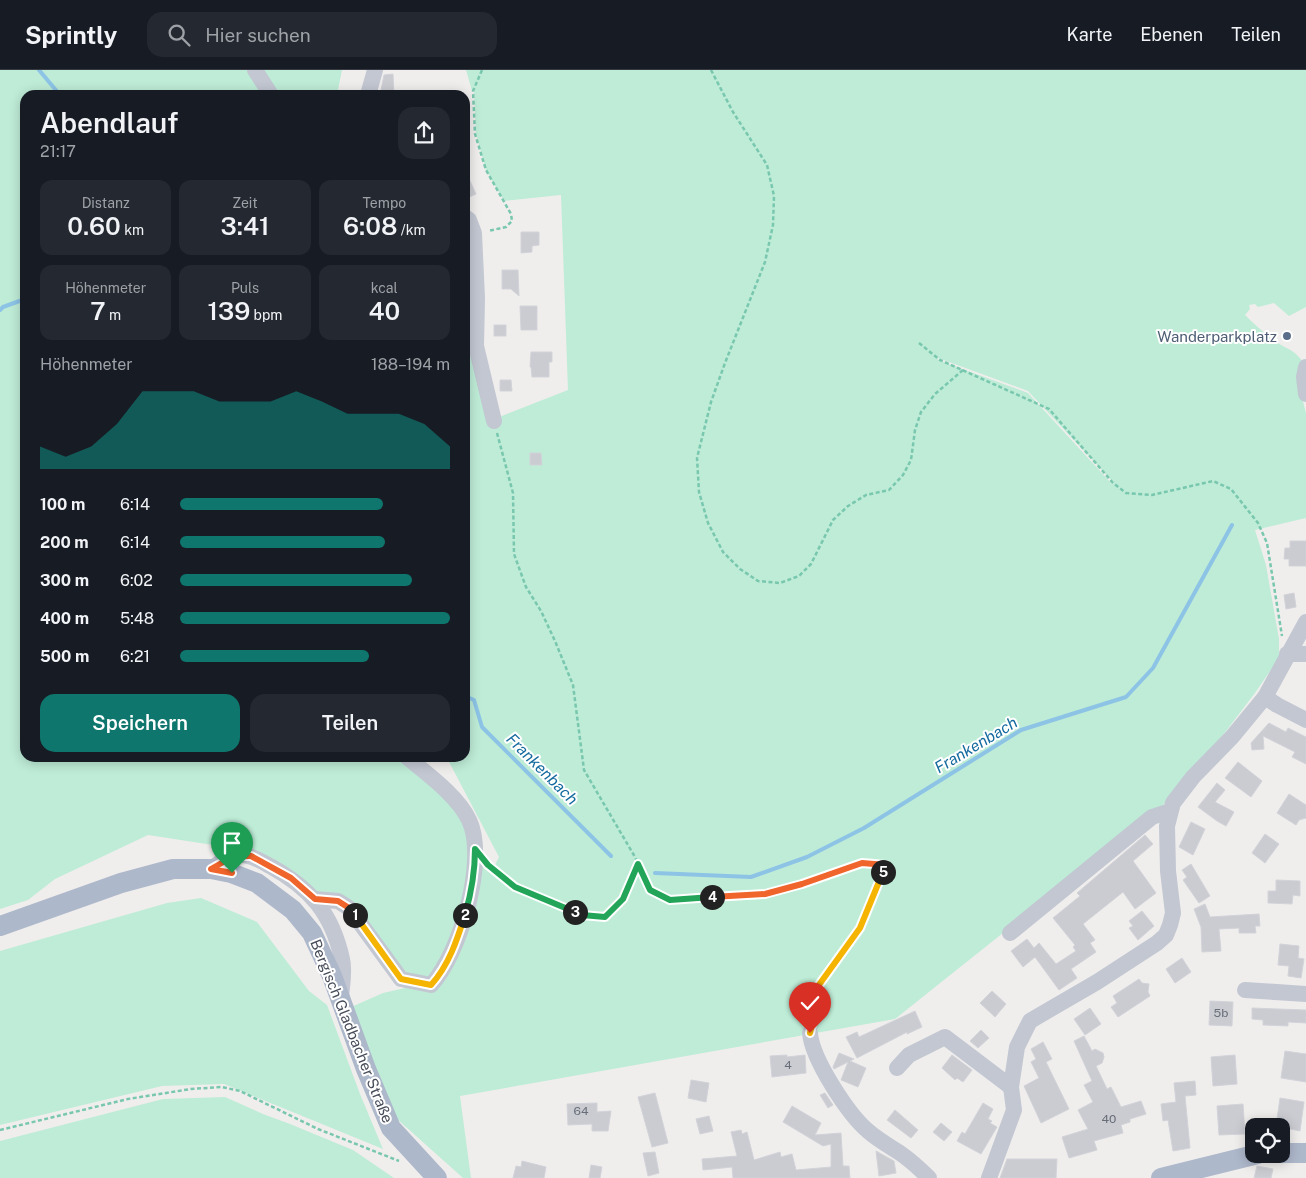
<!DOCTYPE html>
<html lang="de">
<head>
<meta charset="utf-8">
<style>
  :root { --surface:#171b24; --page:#242831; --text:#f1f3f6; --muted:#9ea1a6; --line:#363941; --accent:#0f766e }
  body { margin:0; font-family:"Public Sans",sans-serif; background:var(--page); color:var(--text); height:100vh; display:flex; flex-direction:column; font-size:19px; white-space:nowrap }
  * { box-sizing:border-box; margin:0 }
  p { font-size:16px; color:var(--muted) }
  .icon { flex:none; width:28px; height:28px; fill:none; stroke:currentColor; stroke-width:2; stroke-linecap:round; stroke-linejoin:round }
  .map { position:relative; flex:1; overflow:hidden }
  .panel { position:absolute; left:20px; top:20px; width:450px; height:672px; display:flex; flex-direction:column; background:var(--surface); border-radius:15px; box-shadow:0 2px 12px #0003 }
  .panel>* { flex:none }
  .buttons { position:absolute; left:1245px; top:1048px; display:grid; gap:10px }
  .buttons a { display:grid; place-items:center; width:45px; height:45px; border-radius:10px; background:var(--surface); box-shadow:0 2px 12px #0003; font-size:25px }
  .pin { position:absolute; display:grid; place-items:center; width:42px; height:42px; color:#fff; margin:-51px -21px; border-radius:50% 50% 50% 0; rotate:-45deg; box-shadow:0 0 5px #0007 }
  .pin .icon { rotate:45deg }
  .km { position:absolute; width:25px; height:25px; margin:-12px; border-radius:50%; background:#222; color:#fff; font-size:14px; line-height:25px; text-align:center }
  .round { display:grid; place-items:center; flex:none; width:52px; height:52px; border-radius:15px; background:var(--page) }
  .overview { display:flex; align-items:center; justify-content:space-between; height:85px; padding:0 20px }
  h1 { font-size:28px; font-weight:600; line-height:38px }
  .figures { display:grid; grid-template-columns:repeat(3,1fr); gap:8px; height:85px; padding:5px 20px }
  .figures div { display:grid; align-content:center; border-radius:12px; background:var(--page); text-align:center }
  .figures b { font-size:25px; font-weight:600 }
  .figures small { font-size:14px; font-weight:400 }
  .figures p { font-size:14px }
  .chart { height:140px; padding:10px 20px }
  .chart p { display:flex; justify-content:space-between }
  .chart svg { width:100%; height:90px; margin-top:5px; fill:var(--accent); opacity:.7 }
  .cta { display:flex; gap:10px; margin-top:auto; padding:10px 20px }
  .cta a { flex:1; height:58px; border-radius:15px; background:var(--accent); color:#fff; font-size:20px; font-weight:600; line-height:58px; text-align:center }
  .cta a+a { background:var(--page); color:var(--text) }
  ul { padding:0 20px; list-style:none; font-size:16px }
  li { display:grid; grid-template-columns:80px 60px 1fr; align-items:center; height:38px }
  li i { height:12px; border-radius:6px; background:var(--accent) }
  header { display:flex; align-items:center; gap:30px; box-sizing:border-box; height:70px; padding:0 25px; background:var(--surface); border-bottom:1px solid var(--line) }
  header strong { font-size:24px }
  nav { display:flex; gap:28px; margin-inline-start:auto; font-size:18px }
  .search { width:350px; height:45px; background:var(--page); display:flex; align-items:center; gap:12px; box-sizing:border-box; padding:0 18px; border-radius:15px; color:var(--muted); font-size:19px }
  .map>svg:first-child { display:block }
  .green { fill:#beecd7; fill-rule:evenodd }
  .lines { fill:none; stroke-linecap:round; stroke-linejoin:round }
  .stream { stroke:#8dc4e6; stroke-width:4 }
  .building { fill:#caccd2; stroke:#d2d3d9 }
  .path { stroke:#78c7ae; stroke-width:2.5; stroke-dasharray:4 2.5; stroke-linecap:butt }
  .minor { stroke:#c2c7d2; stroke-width:16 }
  .major { stroke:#aeb8cb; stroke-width:20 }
  .split-1-casing { stroke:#fff; stroke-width:10 }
  .split-2-casing { stroke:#fff; stroke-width:10 }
  .split-3-casing { stroke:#fff; stroke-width:10 }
  .split-4-casing { stroke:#fff; stroke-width:10 }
  .split-5-casing { stroke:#fff; stroke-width:10 }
  .split-6-casing { stroke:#fff; stroke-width:10 }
  .split-1 { stroke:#f0652b; stroke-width:6 }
  .split-2 { stroke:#f5b400; stroke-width:6 }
  .split-3 { stroke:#22a559; stroke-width:6 }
  .split-4 { stroke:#22a559; stroke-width:6 }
  .split-5 { stroke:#f0652b; stroke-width:6 }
  .split-6 { stroke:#f5b400; stroke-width:6 }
  .service-dot { fill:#5c6f8a; stroke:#fff; stroke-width:2 }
  .labels { text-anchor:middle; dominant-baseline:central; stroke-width:4; stroke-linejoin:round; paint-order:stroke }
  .number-label { font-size:12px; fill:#686d78 }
  .service-label { font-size:15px; fill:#4e5e75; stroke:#fff; text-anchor:end }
  .street-label { font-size:15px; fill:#474d5a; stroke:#fff }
  .water-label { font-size:16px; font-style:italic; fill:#156a9f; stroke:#fff }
</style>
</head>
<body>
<header>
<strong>Sprintly</strong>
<div class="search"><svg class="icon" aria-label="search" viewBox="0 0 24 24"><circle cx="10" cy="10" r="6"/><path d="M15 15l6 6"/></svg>Hier suchen</div>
<nav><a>Karte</a><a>Ebenen</a><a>Teilen</a></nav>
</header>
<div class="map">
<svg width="1306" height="1108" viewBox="0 0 1306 1108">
  <rect width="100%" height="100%" fill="#f0eeed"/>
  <g class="green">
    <polygon points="0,0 256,0 270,25 25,25 25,688 408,688 456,730 475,792 441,904 416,913 366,859 320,823 291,808 252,781 148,765 55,809 28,830 0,839"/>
    <polygon points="261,0 342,0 337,25 274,25"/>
    <path d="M466 0H1306V237L1289 246 1274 233 1258 237 1255 234 1249 235 1250 239 1245 245C1255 255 1264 263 1275 271 1287 280 1293 278 1303 292L1298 313 1306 343V448L1255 460 1266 495 1279 569V588L1255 623 1191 707 1161 737 895 949 460 1026 471 1108H463L387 1040 349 938 383 923 440 910 479 793 491 803 499 787 447 688H465V193L475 192 477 228 494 349 568 320 561 125 504 131 486 100 476 64 474 21H472ZM938 288 1028 321 1114 413 1112 414 1028 323 938 290Z"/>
    <polygon points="201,828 257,852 309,921 327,935 360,1024 383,1079 224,1014 162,1016 0,1055 0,881 167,833"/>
    <polygon points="225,1027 263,1044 290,1054 353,1080 394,1108 0,1108 0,1071 163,1029"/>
  </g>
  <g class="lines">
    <g class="stream">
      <polyline points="39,0 60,25"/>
      <polyline points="25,152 23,168 25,179"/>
      <polyline points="25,189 23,200 25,218"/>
      <polyline points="0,240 3,237 25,229"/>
      <polyline points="465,626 474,630 482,657 611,786"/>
      <polyline points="655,803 751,807 807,787 864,758 1021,660 1126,627 1153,598 1232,455"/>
    </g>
  </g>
  <g class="building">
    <polygon points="393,4 394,25 380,25 384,5"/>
    <polygon points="465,100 476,124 465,129"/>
    <polygon points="521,162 539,162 539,175 532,176 532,182 521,183"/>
    <polygon points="502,200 518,200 519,226 511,219 502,219"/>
    <polygon points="520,236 537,236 537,260 521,260"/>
    <rect x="494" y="255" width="12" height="11"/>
    <polygon points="531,282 552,282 552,292 549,292 549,307 532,307 531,297 530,297"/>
    <polygon points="500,310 511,310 512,321 500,321"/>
    <polygon points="530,383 541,383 542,395 530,395"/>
    <polygon points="1290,471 1306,471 1306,496 1289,496 1289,489 1284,489 1285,478 1290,478"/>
    <polygon points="1294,523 1296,537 1286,539 1284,525"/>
    <polygon points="1269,653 1286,662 1288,658 1306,667 1306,694 1292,687 1295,682 1263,666 1264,679 1252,680 1251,673"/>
    <polygon points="1238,692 1262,711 1251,727 1225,708"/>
    <polygon points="1217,713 1225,720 1215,732 1234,742 1226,756 1217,751 1198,737"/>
    <polygon points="1289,724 1306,735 1306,748 1299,750 1296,755 1277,743"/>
    <polygon points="1191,752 1205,759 1193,785 1179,777"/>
    <polygon points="1265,764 1279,774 1265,793 1252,783"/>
    <polygon points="1145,765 1153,774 1133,791 1156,823 1135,839 1123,822 1083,854 1095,870 1090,873 1096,882 1071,899 1077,908 1059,920 1035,887 1023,897 1011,881 1027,869 1034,878 1039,873 1056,894 1076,881 1073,877 1075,875 1053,848 1080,826 1077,823"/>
    <polygon points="1191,794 1210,826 1199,833 1183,810 1187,807 1182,800"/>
    <polygon points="1276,810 1300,811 1300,826 1293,825 1292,834 1268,833 1268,821 1276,821"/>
    <polygon points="1205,834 1210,847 1259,844 1260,856 1255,856 1256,863 1239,863 1239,858 1219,859 1221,881 1202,882 1201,857 1194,839"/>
    <polygon points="1142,841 1154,856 1138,870 1129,858 1133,856 1129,851"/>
    <polygon points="1280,874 1299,876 1298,888 1304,889 1301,908 1288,906 1289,896 1278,895"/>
    <polygon points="1182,888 1191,902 1175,913 1166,899"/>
    <polygon points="1139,909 1142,913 1149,914 1148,922 1150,926 1118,947 1111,937 1117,933 1113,926"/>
    <polygon points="992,921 1006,934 995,947 980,933"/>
    <polygon points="1210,931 1233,932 1232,956 1209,955"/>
    <polygon points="1090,938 1101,954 1085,965 1074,949"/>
    <polygon points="1252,938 1306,940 1306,953 1288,952 1288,956 1263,955 1263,950 1252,949"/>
    <polygon points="915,941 922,957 907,964 907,962 857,988 846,967 857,962 859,967"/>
    <polygon points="981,960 989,968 978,978 970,971"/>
    <polygon points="1084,966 1092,981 1095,979 1103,983 1104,987 1102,993 1096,996 1107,1019 1111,1017 1121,1037 1141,1031 1146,1044 1130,1049 1130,1052 1121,1055 1123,1063 1094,1071 1097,1080 1069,1088 1062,1067 1088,1059 1078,1040 1093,1032 1084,1015 1092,1011 1074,971"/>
    <polygon points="1043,972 1052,989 1046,992 1069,1039 1041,1053 1024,1016 1039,1008 1031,992 1036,989 1031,979"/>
    <polygon points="1285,981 1306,984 1306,1012 1281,1008"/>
    <polygon points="839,983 854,989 850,991 866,998 858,1017 841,1010 848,992 834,999 833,997"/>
    <polygon points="787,985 787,987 805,985 806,1003 772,1007 770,986"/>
    <polygon points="952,985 972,1000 963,1012 957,1008 955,1010 942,998"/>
    <polygon points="1235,985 1237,1014 1213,1016 1211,987"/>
    <polygon points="691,1010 709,1013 706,1032 688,1028"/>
    <polygon points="1195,1011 1196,1025 1185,1026 1190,1078 1173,1081 1168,1050 1163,1051 1161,1034 1176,1032 1174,1013"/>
    <polygon points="655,1023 668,1073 652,1077 638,1027"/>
    <polygon points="825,1023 833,1035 828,1038 820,1025"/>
    <polygon points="1280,1028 1304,1032 1300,1061 1276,1056"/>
    <polygon points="597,1033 597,1042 611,1041 608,1061 592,1061 592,1054 568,1055 567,1034"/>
    <polygon points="983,1033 993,1039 988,1049 992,1051 990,1053 997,1057 981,1084 957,1071 962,1062 965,1064"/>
    <polygon points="1243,1034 1245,1064 1219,1065 1217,1036"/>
    <polygon points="792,1036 821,1053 815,1065 841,1063 843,1096 849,1096 850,1108 733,1108 732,1097 703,1100 702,1089 737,1086 731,1062 741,1060 742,1064 747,1062 754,1090 780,1082 781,1087 792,1084 796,1100 831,1097 831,1074 823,1076 783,1052"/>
    <polygon points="895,1040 918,1060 911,1068 887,1050"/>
    <polygon points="709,1046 713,1061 700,1064 696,1049"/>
    <polygon points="941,1053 952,1062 944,1071 933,1062"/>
    <polygon points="876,1081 894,1091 896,1103 879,1106"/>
    <polygon points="655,1082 659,1103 648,1106 643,1083"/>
    <polygon points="1007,1089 1057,1089 1056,1108 1000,1108"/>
    <polygon points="522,1091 546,1097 544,1108 513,1108 516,1096 521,1097"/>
    <polygon points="591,1095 602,1097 600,1108 589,1108"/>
    <polygon points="1257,1096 1273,1099 1271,1108 1254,1108"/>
  </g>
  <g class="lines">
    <g class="path">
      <polyline points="482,0 473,21 475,64 486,100 511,144 512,151 506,157 488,161"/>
      <polyline points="711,0 733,42 767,95 774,126 773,155 765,192 725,293 711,332 697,388 699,422 708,453 723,482 740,499 758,511 780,513 799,506 811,494 833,450 848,436 866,425 889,420 903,405 911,390 915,360 921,342 935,324 963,300"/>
      <polyline points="919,273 940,290 1049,339 1113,413 1126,423 1152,425 1213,411 1231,419 1258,453 1267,473 1282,566"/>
      <polyline points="497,363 513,423 514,484 526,517 541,541 555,571 573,615 584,700 635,787 650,820 670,830 765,824 802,814 863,793 886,795 860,859 816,919 813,949"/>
      <polyline points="489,795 515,817 582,845 605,847 623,829 639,794"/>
      <polyline points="0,1060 128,1029 191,1019 222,1017 240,1021 318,1059 399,1091"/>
    </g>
    <g class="minor">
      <polyline points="255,0 271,25"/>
      <polyline points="368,25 375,0"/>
      <polyline points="465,147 469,150 474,163 477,228 476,276 494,351"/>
      <polyline points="1306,297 1304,307 1306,324"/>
      <polyline points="1287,584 1306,584"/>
      <polyline points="1265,627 1277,635 1306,650"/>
      <path d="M211 799C218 794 226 787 234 785 248 783 259 790 270 796 310 818 332 843 342 889 345 901 342 915 341 927"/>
      <path d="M315 829 338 831 349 838 401 909 431 915C460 884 488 789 469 750 458 726 427 704 408 688"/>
      <polyline points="1010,863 1152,747 1170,741"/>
      <polyline points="1245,920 1306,924"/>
      <path d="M810 963C812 989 848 1044 868 1061 877 1069 889 1076 900 1083 910 1090 920 1099 929 1108"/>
      <polyline points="897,998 909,985 945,967 1011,1017"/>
      <polyline points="989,1108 1014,1040 1011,1017 1017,977 1030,951 1097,912 1157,873 1166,865 1170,855 1173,843 1168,801 1167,756 1173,733 1193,707 1232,667 1265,627 1306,552"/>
    </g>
    <g class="major">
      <polyline points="0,856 121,813 173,799 211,799 231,803 257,813 293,840 312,863 332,906 366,999 391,1058 437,1108"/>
      <polyline points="1281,1083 1306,1083"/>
      <polyline points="1161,1108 1258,1084"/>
    </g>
  </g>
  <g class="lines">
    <g class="split-1-casing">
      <polyline id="split-1" points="232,803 211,799 234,786 251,786 291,808 315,829 338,831 349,838 355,845"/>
    </g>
    <g class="split-2-casing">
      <path id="split-2" d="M355 845 401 909 431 915C449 895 457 870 465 845"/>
    </g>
    <g class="split-3-casing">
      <path id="split-3" d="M465 845C471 824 475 801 475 779L488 795 515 817 575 842"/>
    </g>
    <g class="split-4-casing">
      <polyline id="split-4" points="575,842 582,845 605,847 623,829 638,794 650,820 670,830 712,827"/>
    </g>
    <g class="split-5-casing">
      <polyline id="split-5" points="712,827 765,824 802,814 862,793 886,795 883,802"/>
    </g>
    <g class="split-6-casing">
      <polyline id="split-6" points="810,963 815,943 816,919 860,858 883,802"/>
    </g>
    <use href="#split-1" class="split-1"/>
    <use href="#split-2" class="split-2"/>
    <use href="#split-3" class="split-3"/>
    <use href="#split-4" class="split-4"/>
    <use href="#split-5" class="split-5"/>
    <use href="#split-6" class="split-6"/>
  </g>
  <circle class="service-dot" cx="1287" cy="266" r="5"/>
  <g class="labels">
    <g class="number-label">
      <text x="1221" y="943">5b</text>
      <text x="788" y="995">4</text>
      <text x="581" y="1041">64</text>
      <text x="1109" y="1049">40</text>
    </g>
    <g class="service-label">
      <text x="1277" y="266">Wanderparkplatz</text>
    </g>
    <g class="street-label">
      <text transform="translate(352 961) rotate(68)">Bergisch Gladbacher Straße</text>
    </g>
    <g class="water-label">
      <text transform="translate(976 675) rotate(-31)">Frankenbach</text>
      <text transform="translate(542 699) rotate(45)">Frankenbach</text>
    </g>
  </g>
</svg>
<div class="buttons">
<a><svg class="icon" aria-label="locate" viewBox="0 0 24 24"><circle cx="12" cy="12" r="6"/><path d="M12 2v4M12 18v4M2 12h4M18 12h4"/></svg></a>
</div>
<div class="pin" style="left:232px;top:803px;background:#1e9e55"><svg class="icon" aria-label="arrive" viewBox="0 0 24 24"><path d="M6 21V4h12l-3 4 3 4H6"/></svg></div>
<div class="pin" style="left:810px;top:963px;background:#d93025"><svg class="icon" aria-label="check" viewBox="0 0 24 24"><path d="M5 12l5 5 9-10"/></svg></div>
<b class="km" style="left:355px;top:845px">1</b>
<b class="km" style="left:465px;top:845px">2</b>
<b class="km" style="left:575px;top:842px">3</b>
<b class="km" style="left:712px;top:827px">4</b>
<b class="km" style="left:883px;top:802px">5</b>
<section class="panel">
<div class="overview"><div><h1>Abendlauf</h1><p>21:17</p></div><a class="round"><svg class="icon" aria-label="share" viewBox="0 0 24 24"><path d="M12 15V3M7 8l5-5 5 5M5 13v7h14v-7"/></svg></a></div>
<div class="figures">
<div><p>Distanz</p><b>0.60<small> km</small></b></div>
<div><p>Zeit</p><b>3:41</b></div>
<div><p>Tempo</p><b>6:08<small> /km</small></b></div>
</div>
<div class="figures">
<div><p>Höhenmeter</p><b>7<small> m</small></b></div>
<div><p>Puls</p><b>139<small> bpm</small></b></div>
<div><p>kcal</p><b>40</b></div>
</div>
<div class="chart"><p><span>Höhenmeter</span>188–194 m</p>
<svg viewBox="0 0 160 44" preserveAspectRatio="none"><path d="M0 44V33L10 38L20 33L30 22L40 6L50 6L60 6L70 11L80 11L90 11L100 6L110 11L120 17L130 17L140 17L150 22L160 33V44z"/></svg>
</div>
<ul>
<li><b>100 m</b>6:14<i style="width:75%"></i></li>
<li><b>200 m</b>6:14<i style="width:76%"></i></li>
<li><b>300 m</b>6:02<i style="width:86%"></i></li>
<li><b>400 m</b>5:48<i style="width:100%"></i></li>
<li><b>500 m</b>6:21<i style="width:70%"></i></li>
</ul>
<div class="cta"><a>Speichern</a><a>Teilen</a></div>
</section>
</div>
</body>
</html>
